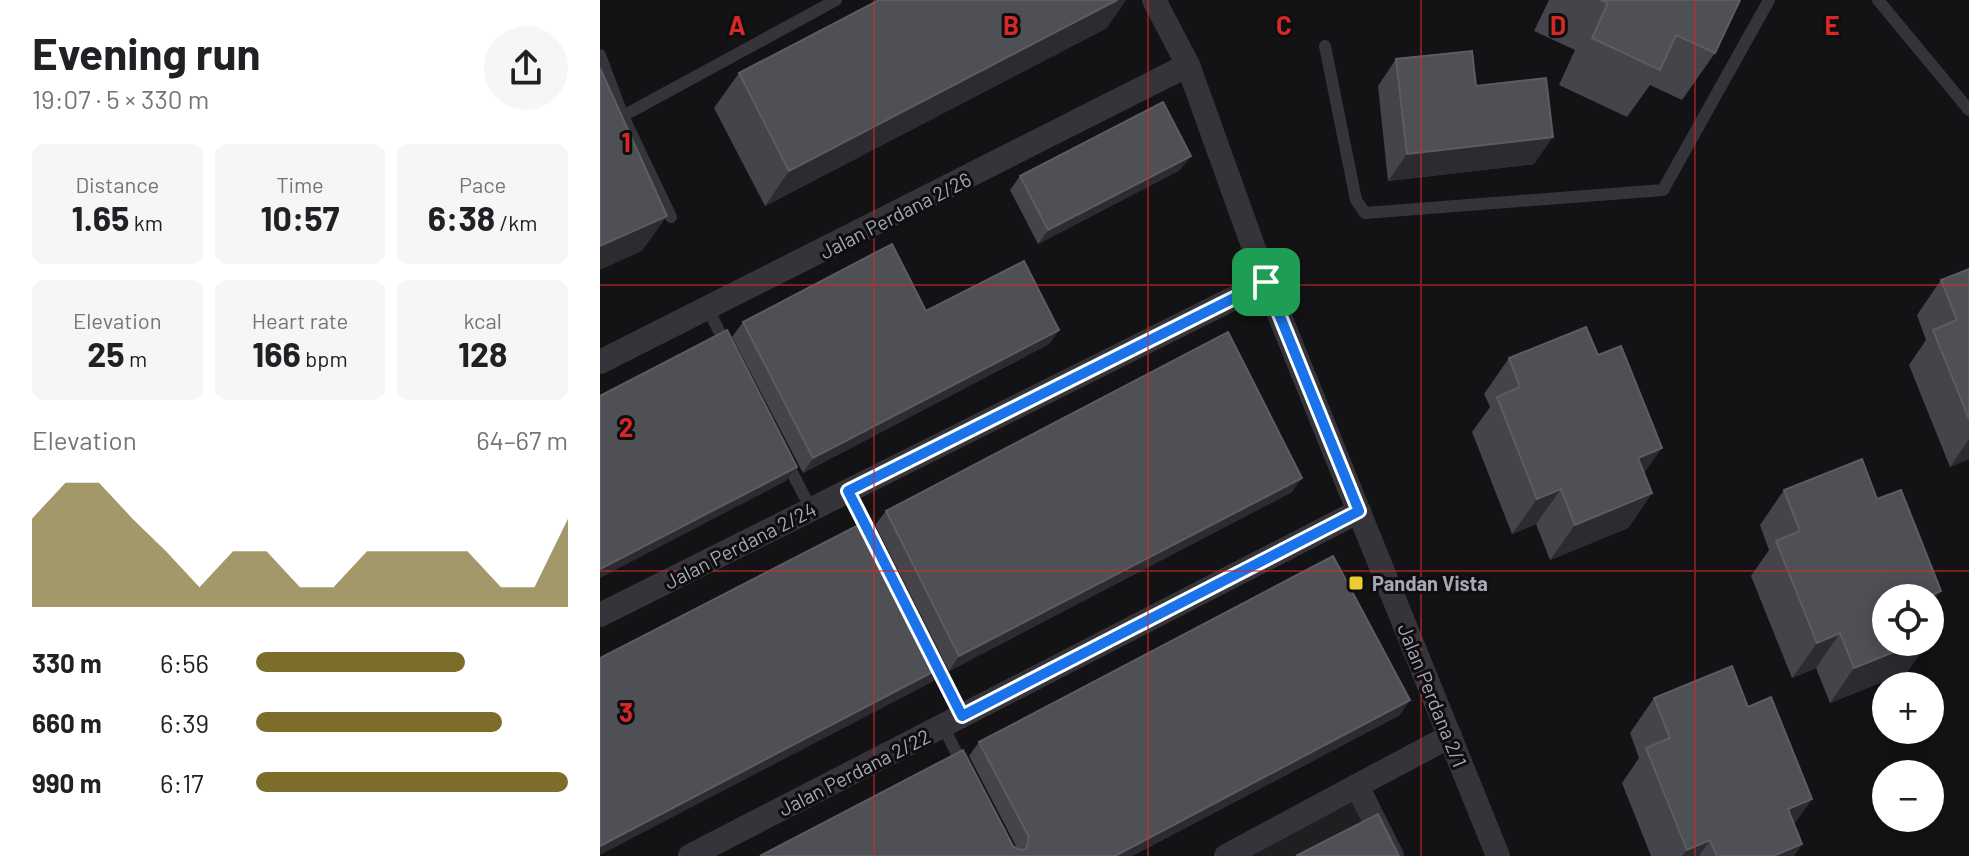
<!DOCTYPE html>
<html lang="en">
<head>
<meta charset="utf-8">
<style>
  :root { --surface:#fff; --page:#f6f6f6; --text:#202124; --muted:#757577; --accent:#7d6d2a }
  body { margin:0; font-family:Barlow,sans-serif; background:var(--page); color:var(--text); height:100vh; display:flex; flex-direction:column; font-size:30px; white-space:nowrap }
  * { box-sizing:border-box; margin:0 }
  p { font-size:26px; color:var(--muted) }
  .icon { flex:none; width:44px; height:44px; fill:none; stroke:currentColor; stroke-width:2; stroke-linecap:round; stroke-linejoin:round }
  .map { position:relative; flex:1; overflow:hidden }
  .sheet { display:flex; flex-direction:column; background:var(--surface); width:600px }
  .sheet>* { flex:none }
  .controls { position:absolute; left:1272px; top:584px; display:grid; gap:16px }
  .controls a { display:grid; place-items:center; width:72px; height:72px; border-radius:50%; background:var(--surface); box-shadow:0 4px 20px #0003; font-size:40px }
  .pin { position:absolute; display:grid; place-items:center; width:68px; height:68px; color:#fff; margin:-34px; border-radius:16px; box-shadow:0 4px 12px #0006 }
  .round { display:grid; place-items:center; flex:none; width:84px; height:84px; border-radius:42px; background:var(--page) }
  .summary { display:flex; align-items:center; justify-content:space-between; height:136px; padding:0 32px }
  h1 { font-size:44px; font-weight:700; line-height:60px }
  .figures { display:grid; grid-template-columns:repeat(3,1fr); gap:12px; height:136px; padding:8px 32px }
  .figures div { display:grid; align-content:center; border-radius:12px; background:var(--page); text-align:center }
  .figures b { font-size:34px; font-weight:700 }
  .figures small { font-size:22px; font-weight:400 }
  .figures p { font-size:22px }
  .chart { height:224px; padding:16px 32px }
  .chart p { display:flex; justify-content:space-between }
  .chart svg { width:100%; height:144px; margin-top:8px; fill:var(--accent); opacity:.7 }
  ul { padding:0 32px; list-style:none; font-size:26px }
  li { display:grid; grid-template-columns:128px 96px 1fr; align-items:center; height:60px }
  li i { height:20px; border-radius:10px; background:var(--accent) }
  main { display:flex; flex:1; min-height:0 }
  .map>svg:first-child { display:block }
  .built { fill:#1f1f22 }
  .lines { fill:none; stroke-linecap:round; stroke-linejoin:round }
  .lane { stroke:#34343a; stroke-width:12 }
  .street { stroke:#34343a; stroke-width:24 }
  .wall { fill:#44444a }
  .shaded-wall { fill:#2c2c30 }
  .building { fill:#4f4f56; stroke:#5c5d64; stroke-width:2 }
  .route-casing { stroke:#fff; stroke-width:16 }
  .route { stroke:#1a73e8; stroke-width:10 }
  .grid { fill:none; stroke:#d62828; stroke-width:2; stroke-opacity:0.55 }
  .poi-dot { fill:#eecb31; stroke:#0e0e10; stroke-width:3 }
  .labels { text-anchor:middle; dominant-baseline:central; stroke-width:6; stroke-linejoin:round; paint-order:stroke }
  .street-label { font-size:20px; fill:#a5a7b5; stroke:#0e0e10 }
  .poi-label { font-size:20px; font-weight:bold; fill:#a5a7b5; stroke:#0e0e10; text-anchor:start }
  .grid-label { font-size:26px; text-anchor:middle; font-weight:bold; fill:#d62828; stroke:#0e0e10; stroke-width:6; stroke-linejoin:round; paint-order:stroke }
</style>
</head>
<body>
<main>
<section class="sheet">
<div class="summary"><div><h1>Evening run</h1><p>19:07 · 5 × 330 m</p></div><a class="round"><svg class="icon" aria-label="share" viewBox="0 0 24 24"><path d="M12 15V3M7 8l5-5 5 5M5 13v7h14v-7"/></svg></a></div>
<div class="figures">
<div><p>Distance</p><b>1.65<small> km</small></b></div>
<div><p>Time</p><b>10:57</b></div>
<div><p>Pace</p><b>6:38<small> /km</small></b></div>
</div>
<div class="figures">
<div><p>Elevation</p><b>25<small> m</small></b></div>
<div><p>Heart rate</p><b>166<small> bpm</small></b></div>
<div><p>kcal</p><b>128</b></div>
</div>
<div class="chart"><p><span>Elevation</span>64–67 m</p>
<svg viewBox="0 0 160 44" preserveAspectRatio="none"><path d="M0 44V17L10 6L20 6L30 17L40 27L50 38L60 27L70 27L80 38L90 38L100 27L110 27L120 27L130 27L140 38L150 38L160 17V44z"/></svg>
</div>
<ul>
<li><b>330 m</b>6:56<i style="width:67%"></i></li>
<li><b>660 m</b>6:39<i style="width:79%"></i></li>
<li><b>990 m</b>6:17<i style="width:100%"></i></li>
</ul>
</section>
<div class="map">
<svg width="1369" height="856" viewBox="0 0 1369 856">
  <rect width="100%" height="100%" fill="#131315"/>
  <polygon class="built" points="753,802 780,856 648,856"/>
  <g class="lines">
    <g class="lane">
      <polyline points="1278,0 1369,110"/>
      <polyline points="725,46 756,200 765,213 1063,190 1169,0"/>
      <polyline points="0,55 23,116 71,217"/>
      <polyline points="23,116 236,0"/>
      <polyline points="108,309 127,347"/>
      <polyline points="185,459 211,509"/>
      <polyline points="248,491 270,534"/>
      <polyline points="332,658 362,716"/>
      <polyline points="343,726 363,766"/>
    </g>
    <g class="street">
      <polyline points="554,0 588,65 666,282 898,856"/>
      <polyline points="0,362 588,65"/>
      <polyline points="0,615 666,282"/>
      <polyline points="757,786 792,856"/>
      <polyline points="90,856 759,511"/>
      <polyline points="626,856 850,736"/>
    </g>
  </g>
  <g class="wall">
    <polygon points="949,0 1140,0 1115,53 1082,100 1050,85 1027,117 959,85 975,50 934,31"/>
    <polygon points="507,28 165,206 114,108 139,73"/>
    <polygon points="796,59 876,86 934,164 788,181 778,86"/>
    <polygon points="580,170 438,244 410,190 420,176"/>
    <polygon points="1369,269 1369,459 1350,467 1309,365 1326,340 1317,315 1341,280"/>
    <polygon points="326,311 459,330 449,344 203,473 132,337 143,322"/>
    <polygon points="909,358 1044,473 1052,493 1028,528 950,560 936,524 912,534 872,432 890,407 884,394"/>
    <polygon points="1184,490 1286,642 1328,642 1307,672 1230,703 1216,668 1192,678 1151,576 1169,550 1160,525"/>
    <polygon points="692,492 349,671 275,525 286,511"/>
    <polygon points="1054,698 1148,707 1212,799 1194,824 1202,844 1194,856 1051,856 1022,783 1039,758 1030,733"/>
    <polygon points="800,715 532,856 160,856 413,846 417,848 369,756 379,742"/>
  </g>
  <g class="shaded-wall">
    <polygon points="517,0 526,0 507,28 165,206 189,171"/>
    <polygon points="953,137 934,164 788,181 807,154"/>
    <polygon points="591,156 580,170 438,244 448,230"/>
    <polygon points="67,216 42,251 0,270 0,246"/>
    <polygon points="459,330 449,344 203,473 213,458"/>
    <polygon points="1369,439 1369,459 1350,467"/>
    <polygon points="1062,448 1037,483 1038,458"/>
    <polygon points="197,467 186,481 0,578 0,569"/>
    <polygon points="702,478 692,492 349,671 359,656"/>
    <polygon points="961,489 936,524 912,534 937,499"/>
    <polygon points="1052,493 1028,528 950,560 975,525"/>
    <polygon points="1341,591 1330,608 1330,598 1325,598"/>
    <polygon points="1240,633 1216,668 1192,678 1217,643"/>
    <polygon points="1319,642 1328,642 1307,672 1230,703 1254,668"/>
    <polygon points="344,666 334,681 0,855 0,846"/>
    <polygon points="810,700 800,715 532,856 515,856"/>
    <polygon points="1212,799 1187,834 1188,809"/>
    <polygon points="1110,840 1099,856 1082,856 1087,850"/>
    <polygon points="1202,844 1194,856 1173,856"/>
  </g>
  <g class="building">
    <polygon points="279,0 517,0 189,171 139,73"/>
    <polygon points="1001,0 1140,0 1115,53 1076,35 1060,70 992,38 1008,3"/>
    <polygon points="872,51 876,86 946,78 953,137 807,154 796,59"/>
    <polygon points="0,68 67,216 0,246"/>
    <polygon points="563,102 591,156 448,230 420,176"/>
    <polygon points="292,244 326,311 424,261 459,330 213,458 143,322"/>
    <polygon points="1369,269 1369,419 1333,330 1357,320 1341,280"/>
    <polygon points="986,327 998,355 1021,346 1062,448 1038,458 1052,493 975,525 961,489 937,499 897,397 920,387 909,358"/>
    <polygon points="127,330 197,467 0,569 0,396"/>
    <polygon points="628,332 702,478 359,656 286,511"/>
    <polygon points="1262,459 1277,499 1301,490 1341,591 1325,598 1286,598 1286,642 1319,642 1254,668 1240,633 1217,643 1176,541 1200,531 1184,490"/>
    <polygon points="270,519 344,666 0,846 0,658"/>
    <polygon points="733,556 810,700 515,856 160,856 363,750 413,846 420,850 426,849 429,837 379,742"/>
    <polygon points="1132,666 1148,707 1171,697 1212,799 1188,809 1202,844 1173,856 1117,856 1110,840 1087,850 1046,748 1070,738 1054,698"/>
    <polygon points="778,814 799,856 696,856"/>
  </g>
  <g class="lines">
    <g class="route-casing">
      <polygon id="route" points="666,282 759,511 362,716 248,491"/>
    </g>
    <use href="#route" class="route"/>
  </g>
  <path class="grid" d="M274 0V856M548 0V856M821 0V856M1095 0V856M0 285H1369M0 571H1369"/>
  <rect class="poi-dot" x="748" y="575" width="16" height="16" rx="4"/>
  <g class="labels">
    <g class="street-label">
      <text transform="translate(295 215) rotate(-27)">Jalan Perdana 2/26</text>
      <text transform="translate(140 545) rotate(-27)">Jalan Perdana 2/24</text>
      <text transform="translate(833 695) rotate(68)">Jalan Perdana 2/1</text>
      <text transform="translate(254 772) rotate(-27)">Jalan Perdana 2/22</text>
    </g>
    <g class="poi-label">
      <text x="772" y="583">Pandan Vista</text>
    </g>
  </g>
  <g class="grid-label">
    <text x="137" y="35">A</text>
    <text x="411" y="35">B</text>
    <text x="684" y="35">C</text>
    <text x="958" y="35">D</text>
    <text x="1232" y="35">E</text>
    <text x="26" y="152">1</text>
    <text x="26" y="437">2</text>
    <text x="26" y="722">3</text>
  </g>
</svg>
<div class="controls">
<a><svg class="icon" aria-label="locate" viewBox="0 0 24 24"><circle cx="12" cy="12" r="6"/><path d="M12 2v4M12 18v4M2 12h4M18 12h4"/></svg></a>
<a>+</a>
<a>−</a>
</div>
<div class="pin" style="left:666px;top:282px;background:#1e9e55"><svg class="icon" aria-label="arrive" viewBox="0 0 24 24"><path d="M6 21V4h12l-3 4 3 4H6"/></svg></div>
</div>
</main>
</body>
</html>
